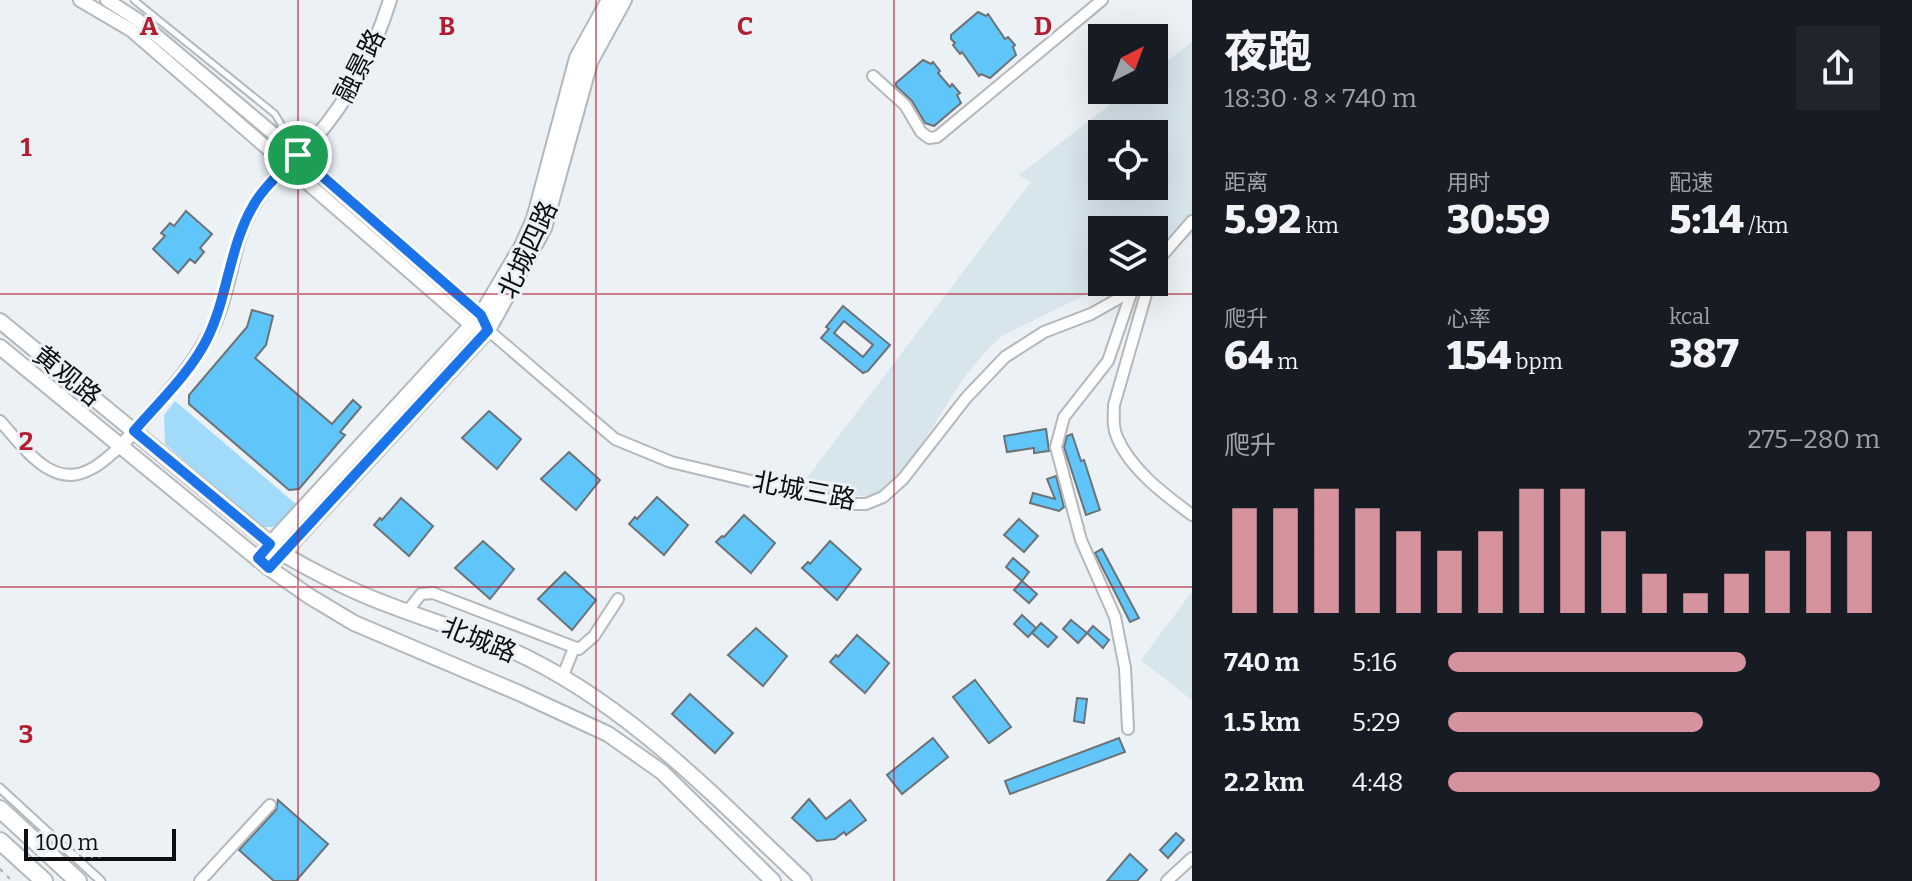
<!DOCTYPE html>
<html lang="zh">
<head>
<meta charset="utf-8">
<style>
  :root { --surface:#171b24; --page:#20242c; --text:#f1f3f6; --muted:#9ea1a6; --accent:#d4939d }
  body { margin:0; font-family:Bitter,"Noto Sans SC",serif; background:var(--page); color:var(--text); height:100vh; display:flex; flex-direction:column; font-size:30px; white-space:nowrap }
  * { box-sizing:border-box; margin:0 }
  p { font-size:26px; color:var(--muted) }
  .icon { flex:none; width:44px; height:44px; fill:none; stroke:currentColor; stroke-width:2; stroke-linecap:round; stroke-linejoin:round }
  .map { position:relative; flex:1; overflow:hidden }
  .side { display:flex; flex-direction:column; background:var(--surface); width:720px }
  .side>* { flex:none }
  .needle { width:52px; rotate:42deg }
  .fabs { position:absolute; left:1088px; top:24px; display:grid; gap:16px }
  .fabs a { display:grid; place-items:center; width:80px; height:80px; border-radius:0px; background:var(--surface); box-shadow:0 8px 32px #0002; font-size:40px }
  .scale { position:absolute; left:24px; bottom:20px; width:152px; box-sizing:border-box; padding-left:8px; border:4px solid #0c0e0f; border-top:0; font-size:22px; line-height:28px; white-space:nowrap; color:#0c0e0f; -webkit-text-stroke:6px #ebf1f5; paint-order:stroke }
  .pin { position:absolute; display:grid; place-items:center; width:68px; height:68px; color:#fff; margin:-34px; border:4px solid #fff; border-radius:50%; box-shadow:0 2px 8px #0007 }
  .round { display:grid; place-items:center; flex:none; width:84px; height:84px; border-radius:0px; background:var(--page) }
  .overview { display:flex; align-items:center; justify-content:space-between; height:136px; padding:0 32px }
  h1 { font-size:44px; font-weight:800; line-height:60px }
  .metrics { display:grid; grid-template-columns:repeat(3,1fr); gap:12px; height:136px; padding:8px 32px }
  .metrics div { display:grid; align-content:center }
  .metrics b { font-size:40px; font-weight:800 }
  .metrics small { font-size:22px; font-weight:400 }
  .metrics p { font-size:22px }
  .chart { height:224px; padding:16px 32px }
  .chart p { display:flex; justify-content:space-between }
  .chart svg { width:100%; height:144px; margin-top:8px; stroke:var(--accent); stroke-width:6 }
  ul { padding:0 32px; list-style:none; font-size:26px }
  li { display:grid; grid-template-columns:128px 96px 1fr; align-items:center; height:60px }
  li i { height:20px; border-radius:10px; background:var(--accent) }
  main { display:flex; flex:1; min-height:0 }
  .map>svg:first-child { display:block }
  .built { fill:#d7e5ed; fill-rule:evenodd }
  .green { fill:#a2dbfa }
  .building { fill:#60c6f9; stroke:#6c7275; stroke-width:2; fill-rule:evenodd }
  .lines { fill:none; stroke-linecap:round; stroke-linejoin:round }
  .service-casing { stroke:#b2b8bc; stroke-width:9 }
  .pedestrian-casing { stroke:#b2b8bc; stroke-width:11 }
  .minor-casing { stroke:#b2b8bc; stroke-width:14 }
  .tertiary-casing { stroke:#b2b8bc; stroke-width:16 }
  .secondary-casing { stroke:#b2b8bc; stroke-width:18 }
  .primary-casing { stroke:#b2b8bc; stroke-width:20 }
  .path { stroke:#a4a9ac; stroke-width:2; stroke-dasharray:4 6; stroke-linecap:butt }
  .service { stroke:#fff; stroke-width:5 }
  .pedestrian { stroke:#fff; stroke-width:7 }
  .minor { stroke:#fff; stroke-width:10 }
  .tertiary { stroke:#fff; stroke-width:12 }
  .secondary { stroke:#fff; stroke-width:14 }
  .primary { stroke:#fff; stroke-width:16 }
  .route-casing { stroke:#fff; stroke-width:16 }
  .route { stroke:#1a73e8; stroke-width:10 }
  .grid { fill:none; stroke:#b11e31; stroke-width:2; stroke-opacity:0.55 }
  .labels { text-anchor:middle; dominant-baseline:central; stroke-width:6; stroke-linejoin:round; paint-order:stroke }
  .street-label { font-size:26px; fill:#0c0e0f; stroke:#ebf1f5 }
  .grid-label { font-size:26px; text-anchor:middle; font-weight:bold; fill:#b11e31; stroke:#ebf1f5; stroke-width:6; stroke-linejoin:round; paint-order:stroke }
</style>
</head>
<body>
<main>
<div class="map">
<svg width="1192" height="881" viewBox="0 0 1192 881">
  <rect width="100%" height="100%" fill="#ebf1f5"/>
  <g class="built">
    <path d="M1192 42V235L1154 265V230H1102V282H1119L1089 293 1002 336 985 352 963 379 912 459 891 483 876 493 864 496 844 495 801 486 1031 182 1019 175 1129 90H1154V71ZM1102 134H1154V186H1102Z"/>
    <polygon points="1192,592 1192,700 1141,660"/>
  </g>
  <polygon class="green" points="175,401 297,505 278,527 262,527 165,444 164,415"/>
  <g class="building">
    <polygon points="978,12 986,16 988,14 1005,39 1008,37 1015,45 1013,47 1016,55 990,78 981,74 979,76 962,52 960,54 953,45 955,43 951,39 951,35"/>
    <polygon points="923,60 931,64 933,62 940,71 938,73 950,87 952,84 960,93 957,95 961,103 934,126 925,123 912,101 896,86 896,83"/>
    <polygon points="186,211 212,234 200,248 204,252 195,263 190,259 178,273 153,249 165,236 161,233 170,223 174,226"/>
    <path d="M843 306 890 345 868 371 863 373 821 338 829 329 826 327ZM844 321 873 345 863 357 834 333Z"/>
    <polygon points="252,310 273,316 266,345 255,358 332,424 353,400 361,407 340,432 345,435 299,489 289,490 189,404 189,395 247,327"/>
    <polygon points="489,411 521,439 497,469 462,438"/>
    <polygon points="1046,429 1049,451 1034,453 1034,448 1007,452 1004,436"/>
    <polygon points="1072,434 1081,461 1084,460 1100,510 1086,515 1064,447 1067,436"/>
    <polygon points="569,452 600,480 576,510 541,479"/>
    <polygon points="1056,476 1064,507 1059,511 1030,503 1033,493 1055,499 1047,479"/>
    <polygon points="657,497 688,525 664,555 629,524 635,517 637,519"/>
    <polygon points="401,498 433,526 409,556 374,525 380,518 382,520"/>
    <polygon points="744,515 775,543 751,573 716,542 722,536 724,537"/>
    <polygon points="1019,519 1038,536 1024,552 1004,535"/>
    <polygon points="483,541 514,569 490,599 455,568"/>
    <polygon points="830,541 861,569 837,600 802,568 808,562 810,564"/>
    <polygon points="1102,549 1139,618 1130,622 1095,553"/>
    <polygon points="1013,558 1029,572 1022,581 1006,567"/>
    <polygon points="565,572 596,600 572,630 538,599"/>
    <polygon points="1022,581 1037,594 1029,603 1014,590"/>
    <polygon points="1022,615 1036,628 1028,637 1014,624"/>
    <polygon points="1071,620 1087,633 1078,643 1063,629"/>
    <polygon points="1041,623 1057,637 1048,647 1032,633"/>
    <polygon points="1093,626 1109,640 1103,648 1087,633"/>
    <polygon points="756,628 787,656 763,686 728,655"/>
    <polygon points="857,635 889,663 865,693 830,662 836,655 838,657"/>
    <polygon points="975,680 1011,727 989,743 953,697"/>
    <polygon points="690,694 733,733 715,753 672,714"/>
    <polygon points="1077,698 1087,699 1084,723 1074,721"/>
    <polygon points="933,738 948,757 902,794 887,775"/>
    <polygon points="1119,738 1125,752 1010,794 1005,781"/>
    <polygon points="809,799 826,819 850,800 866,820 846,835 844,832 835,839 817,841 792,818"/>
    <polygon points="278,800 328,844 296,881 274,881 239,850 276,810"/>
    <polygon points="1176,833 1184,840 1168,858 1160,850"/>
    <polygon points="1130,854 1147,870 1137,881 1107,881"/>
  </g>
  <g class="lines">
    <g class="service-casing">
      <polyline id="service" points="134,0 275,114 281,124 281,138"/>
    </g>
    <g class="pedestrian-casing">
      <polyline id="pedestrian" points="0,788 101,881"/>
    </g>
    <g class="minor-casing">
      <g id="minor">
        <polyline points="873,76 905,105 921,132 929,138 937,137 1102,0"/>
        <polyline points="1154,265 1192,221"/>
        <path d="M1153 282 1146 294 1114 405C1114 415 1112 426 1117 437 1130 469 1165 495 1192 515"/>
        <polyline points="488,330 615,439 671,462 847,504 866,504 883,497 903,479 966,398 1005,357 1044,332 1091,314 1132,291"/>
        <path d="M0 421C24 447 52 491 91 469 102 464 111 454 121 446"/>
        <polyline points="407,612 421,594 433,593 579,649 594,636 618,599"/>
        <polyline points="562,678 574,648"/>
        <polyline points="1128,729 1125,668 1115,617 1081,540 1056,447 1064,417 1108,361 1132,291 1140,282"/>
        <polyline points="200,881 270,805"/>
        <polyline points="1167,881 1192,858"/>
      </g>
    </g>
    <g class="tertiary-casing">
      <g id="tertiary">
        <polyline points="80,0 131,30 471,325 478,327"/>
        <polyline points="107,0 138,20 281,140 481,315 485,323"/>
        <path d="M121 446C155 406 195 369 216 320 232 283 232 240 254 205 269 179 295 160 315 138 351 97 374 51 390 0"/>
      </g>
    </g>
    <g class="secondary-casing">
      <g id="secondary">
        <path d="M0 321 283 554C309 569 336 583 364 595 413 616 465 630 513 651 627 703 714 796 804 881"/>
        <polyline points="0,347 269,568 309,596 354,623 519,693 608,734 662,772 773,881"/>
        <polyline points="264,551 481,315 522,246 534,219 577,58 609,0"/>
        <polyline points="277,559 488,330 544,228 590,62 624,0"/>
      </g>
    </g>
    <g class="primary-casing">
      <g id="primary">
        <polyline points="0,809 78,881"/>
        <polyline points="0,841 44,881"/>
      </g>
    </g>
    <polyline class="path" points="0,869 12,881"/>
    <use href="#service" class="service"/>
    <use href="#pedestrian" class="pedestrian"/>
    <use href="#minor" class="minor"/>
    <use href="#tertiary" class="tertiary"/>
    <use href="#secondary" class="secondary"/>
    <use href="#primary" class="primary"/>
  </g>
  <g class="lines">
    <g class="route-casing">
      <path id="route" d="M298 155 481 315 488 330 269 568 258 558 270 544 134 431C159 402 190 373 207 339 228 297 229 247 253 206 264 186 283 171 298 155Z"/>
    </g>
    <use href="#route" class="route"/>
  </g>
  <path class="grid" d="M298 0V881M596 0V881M894 0V881M0 294H1192M0 587H1192"/>
  <g class="labels">
    <g class="street-label">
      <text transform="translate(360 66) rotate(-63)">融景路</text>
      <text transform="translate(528 250) rotate(-65)">北城四路</text>
      <text transform="translate(67 376) rotate(39)">黄观路</text>
      <text transform="translate(804 491) rotate(11)">北城三路</text>
      <text transform="translate(479 640) rotate(22)">北城路</text>
    </g>
  </g>
  <g class="grid-label">
    <text x="149" y="35">A</text>
    <text x="447" y="35">B</text>
    <text x="745" y="35">C</text>
    <text x="1043" y="35">D</text>
    <text x="26" y="156">1</text>
    <text x="26" y="450">2</text>
    <text x="26" y="743">3</text>
  </g>
</svg>
<div class="fabs">
<a><svg class="needle" viewBox="-14 -14 28 28"><path d="M0-13l5 13h-10z" fill="#e53935"/><path d="M0 13l5-13h-10z" fill="#9ea1a6"/></svg></a>
<a><svg class="icon" aria-label="locate" viewBox="0 0 24 24"><circle cx="12" cy="12" r="6"/><path d="M12 2v4M12 18v4M2 12h4M18 12h4"/></svg></a>
<a><svg class="icon" aria-label="layers" viewBox="0 0 24 24"><path d="M12 4l9 5-9 5-9-5zM3 14l9 5 9-5"/></svg></a>
</div>
<div class="scale">100 m</div>
<div class="pin" style="left:298px;top:155px;background:#1e9e55"><svg class="icon" aria-label="arrive" viewBox="0 0 24 24"><path d="M6 21V4h12l-3 4 3 4H6"/></svg></div>
</div>
<section class="side">
<div class="overview"><div><h1>夜跑</h1><p>18:30 · 8 × 740 m</p></div><a class="round"><svg class="icon" aria-label="share" viewBox="0 0 24 24"><path d="M12 15V3M7 8l5-5 5 5M5 13v7h14v-7"/></svg></a></div>
<div class="metrics">
<div><p>距离</p><b>5.92<small> km</small></b></div>
<div><p>用时</p><b>30:59</b></div>
<div><p>配速</p><b>5:14<small> /km</small></b></div>
</div>
<div class="metrics">
<div><p>爬升</p><b>64<small> m</small></b></div>
<div><p>心率</p><b>154<small> bpm</small></b></div>
<div><p>kcal</p><b>387</b></div>
</div>
<div class="chart"><p><span>爬升</span>275–280 m</p>
<svg viewBox="0 0 160 44" preserveAspectRatio="none"><path d="M5 44V12M15 44V12M25 44V6M35 44V12M45 44V19M55 44V25M65 44V19M75 44V6M85 44V6M95 44V19M105 44V32M115 44V38M125 44V32M135 44V25M145 44V19M155 44V19"/></svg>
</div>
<ul>
<li><b>740 m</b>5:16<i style="width:69%"></i></li>
<li><b>1.5 km</b>5:29<i style="width:59%"></i></li>
<li><b>2.2 km</b>4:48<i style="width:100%"></i></li>
</ul>
</section>
</main>
</body>
</html>
